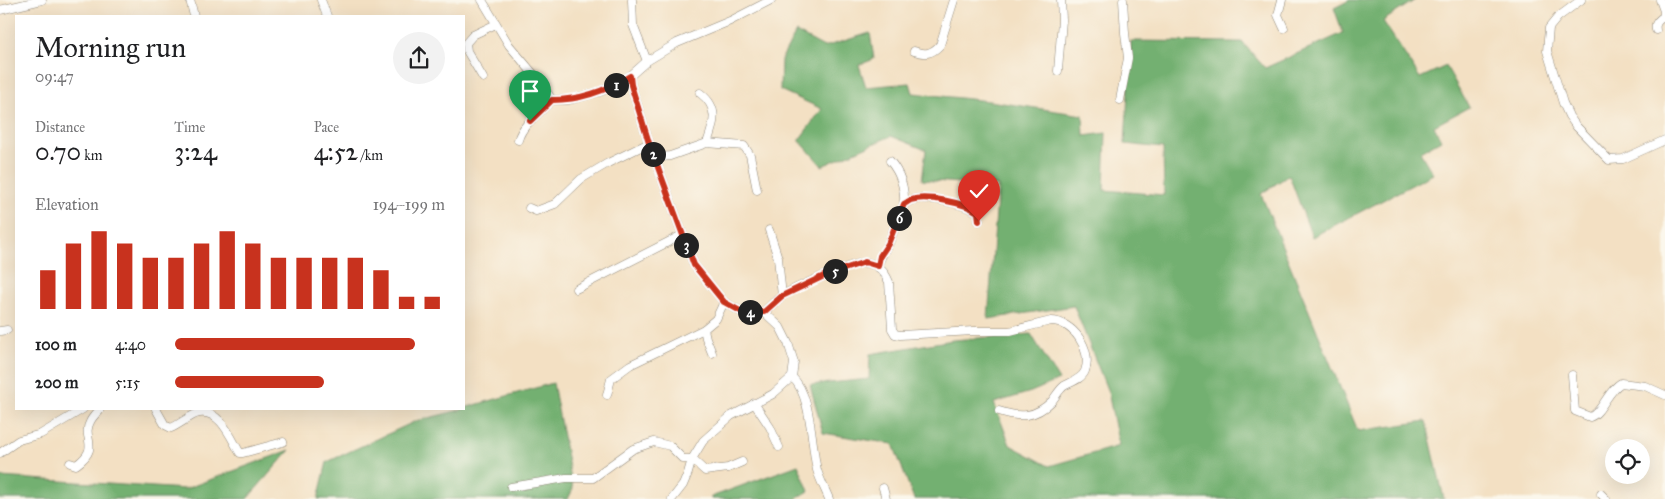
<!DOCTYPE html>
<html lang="en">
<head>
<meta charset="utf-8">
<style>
  :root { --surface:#fff; --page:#f2f2f2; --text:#202124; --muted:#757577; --accent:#c8321e }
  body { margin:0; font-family:"IM FELL Great Primer",serif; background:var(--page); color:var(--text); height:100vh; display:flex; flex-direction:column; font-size:19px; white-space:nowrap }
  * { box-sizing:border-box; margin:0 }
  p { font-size:16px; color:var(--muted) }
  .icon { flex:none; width:28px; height:28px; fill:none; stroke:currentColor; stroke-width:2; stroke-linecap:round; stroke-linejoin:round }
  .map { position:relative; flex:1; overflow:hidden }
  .panel { position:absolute; left:15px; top:15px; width:450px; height:395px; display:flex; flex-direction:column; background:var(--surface); border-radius:0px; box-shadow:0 5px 20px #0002 }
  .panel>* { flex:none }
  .tools { position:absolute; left:1605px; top:439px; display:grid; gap:10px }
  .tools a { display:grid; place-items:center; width:45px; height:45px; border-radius:50%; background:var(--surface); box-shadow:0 5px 20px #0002; font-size:25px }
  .pin { position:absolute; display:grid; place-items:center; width:42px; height:42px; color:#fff; margin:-51px -21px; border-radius:50% 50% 50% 0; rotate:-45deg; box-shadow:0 0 5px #0007 }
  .pin .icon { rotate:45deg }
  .km { position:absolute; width:25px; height:25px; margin:-12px; border-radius:50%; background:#222; color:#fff; font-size:14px; line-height:25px; text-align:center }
  .round { display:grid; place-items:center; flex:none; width:52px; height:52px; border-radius:26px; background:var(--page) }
  .head { display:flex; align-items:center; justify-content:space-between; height:85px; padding:0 20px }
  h1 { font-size:28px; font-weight:600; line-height:38px }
  .stats { display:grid; grid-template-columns:repeat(3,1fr); gap:8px; height:85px; padding:5px 20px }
  .stats div { display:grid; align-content:center }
  .stats b { font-size:25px; font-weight:600 }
  .stats small { font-size:14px; font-weight:400 }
  .stats p { font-size:14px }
  .chart { height:140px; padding:10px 20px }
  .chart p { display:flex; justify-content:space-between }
  .chart svg { width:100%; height:90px; margin-top:5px; stroke:var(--accent); stroke-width:6 }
  ul { padding:0 20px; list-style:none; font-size:16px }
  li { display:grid; grid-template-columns:80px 60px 1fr; align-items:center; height:38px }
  li i { height:12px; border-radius:6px; background:var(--accent) }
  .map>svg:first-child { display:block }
  .forest { fill:#73b071; stroke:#4f6e4e }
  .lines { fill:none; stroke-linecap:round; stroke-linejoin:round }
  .minor-casing { stroke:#8f8677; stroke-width:9 }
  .minor { stroke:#fff; stroke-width:8 }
  .route-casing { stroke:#fff; stroke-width:10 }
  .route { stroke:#c8321e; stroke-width:6 }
</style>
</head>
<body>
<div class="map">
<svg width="1665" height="499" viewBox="0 0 1665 499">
  <rect width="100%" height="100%" fill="#fbf7ec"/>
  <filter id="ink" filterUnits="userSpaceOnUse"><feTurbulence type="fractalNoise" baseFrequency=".02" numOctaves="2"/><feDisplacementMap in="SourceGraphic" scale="10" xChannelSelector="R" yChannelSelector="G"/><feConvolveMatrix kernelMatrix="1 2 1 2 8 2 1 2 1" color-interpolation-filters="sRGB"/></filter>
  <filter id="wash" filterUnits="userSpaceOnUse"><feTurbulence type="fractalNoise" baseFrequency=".0096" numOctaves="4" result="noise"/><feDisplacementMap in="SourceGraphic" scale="20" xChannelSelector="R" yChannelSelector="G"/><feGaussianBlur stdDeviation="1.12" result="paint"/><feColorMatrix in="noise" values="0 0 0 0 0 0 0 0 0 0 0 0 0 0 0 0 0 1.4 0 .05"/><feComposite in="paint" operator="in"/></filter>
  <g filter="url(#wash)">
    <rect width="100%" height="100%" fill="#f3e0c3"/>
    <g class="forest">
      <polygon points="1350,0 1415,0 1383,21 1420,78 1446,66 1469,107 1434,126 1441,140 1420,152 1433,174 1312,237 1289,175 1261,194 1358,431 1426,421 1444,499 914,499 893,444 823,433 810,385 869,379 870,354 953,340 1031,334 1059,380 1031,392 994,403 1010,445 1049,466 1119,446 1108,392 1074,306 988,319 998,186 922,180 926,150 891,136 822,166 799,140 822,109 780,90 781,60 796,32 824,47 870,33 874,59 859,65 866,87 910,83 913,93 989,101 1083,115 1084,136 1106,133 1104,190 1164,195 1163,148 1125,144 1131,41 1242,42 1265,68 1343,33 1334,8"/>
      <polygon points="553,383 573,489 568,499 318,499 327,462 416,421 464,409 464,408"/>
      <polygon points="290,450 247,499 0,499 0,477 185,489"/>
      <polygon points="798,465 809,491 796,499 711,499 711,497"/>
    </g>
  </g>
  <g filter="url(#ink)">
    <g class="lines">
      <g class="minor-casing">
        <g id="minor">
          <polyline points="190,0 194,16"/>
          <polyline points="321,0 327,16"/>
          <polyline points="482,0 509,45 541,83 552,100"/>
          <polyline points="632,0 633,25 647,61"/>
          <polyline points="1282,0 1278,15 1284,28"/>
          <polyline points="1581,0 1558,17 1549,28 1547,51 1563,103 1569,116 1576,126 1609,160 1623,159 1665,140"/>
          <polyline points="0,10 42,0"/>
          <path d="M1656 30C1654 23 1659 20 1664 16V11L1660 0"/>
          <path d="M914 51C925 55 932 54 940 45L954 0"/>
          <polyline points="1058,71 1062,20 1061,0"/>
          <polyline points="630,76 631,85 649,143 694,265 724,302 742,312 764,312 780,327 788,343 794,362 792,377 773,394 731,416 703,441 692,459 688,473 683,485 672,499"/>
          <polyline points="483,78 467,51 466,43 473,35 496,24"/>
          <path d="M700 93C720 108 714 124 707 143"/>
          <polyline points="1120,100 1128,58 1125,33 1123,0"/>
          <path d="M518 140C523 123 540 113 552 100H569L599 92 618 84 630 76 647 61 677 43 730 21 771 0"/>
          <polyline points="655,158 670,156 707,143 744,146 750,155 757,190"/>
          <path d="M890 161C900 173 905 187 904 204"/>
          <polyline points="529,208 536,211 555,204 581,179 608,163 649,143"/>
          <polyline points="769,230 778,258 782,296"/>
          <path d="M878 266C880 257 884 253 888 245 893 235 899 209 906 203 918 192 966 204 978 212L979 221"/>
          <polyline points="576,289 682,235"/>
          <path d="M764 312C769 307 775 301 781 297 793 288 854 261 868 263 879 265 885 272 889 282L892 329 895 334 900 335 974 331H1010L1051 321C1073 321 1093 350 1085 371 1082 379 1071 382 1064 386 1059 390 1056 396 1052 401 1035 418 1020 418 999 411"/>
          <polyline points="0,331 7,330"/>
          <polyline points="712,353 706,338 704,329 716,319 724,302"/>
          <path d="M1572 375 1575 411 1590 417C1602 413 1607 391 1621 383L1645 386 1665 395"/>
          <path d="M792 377C812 395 811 445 817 470 820 480 825 489 829 499"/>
          <polyline points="607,395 611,379 630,365 704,329"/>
          <polyline points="754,403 770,427 779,447"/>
          <path d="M156 409 165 425 171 428C179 425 192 414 199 413 220 409 231 438 240 453H243L283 442"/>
          <polyline points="0,453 19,440 41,434 83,409"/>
          <path d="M70 463 76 465C102 447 81 438 90 422 92 417 97 413 100 409"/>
          <polyline points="511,487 566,478 593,478 633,449 654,442 670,446 683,459 692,459 705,471 728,468 742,462"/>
          <polyline points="883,488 886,499"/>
          <polyline points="1601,494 1606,499"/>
        </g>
      </g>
      <use href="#minor" class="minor"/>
    </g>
  </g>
  <g class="lines" filter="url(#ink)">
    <g class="route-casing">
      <path id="route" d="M530 121 552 100C580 100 606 91 630 76L631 85 649 143 694 265 724 302 742 312H764L782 296 826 275 865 262 878 266 880 256 888 244 904 204C906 203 910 200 911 200 926 195 966 203 978 212L979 221"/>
    </g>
    <use href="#route" class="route"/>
  </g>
</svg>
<div class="tools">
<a><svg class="icon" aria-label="locate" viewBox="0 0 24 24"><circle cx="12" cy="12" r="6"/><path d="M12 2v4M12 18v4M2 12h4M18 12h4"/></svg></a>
</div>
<div class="pin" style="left:530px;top:121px;background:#1e9e55"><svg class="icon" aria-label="arrive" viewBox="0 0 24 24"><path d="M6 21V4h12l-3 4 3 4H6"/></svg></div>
<div class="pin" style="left:979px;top:221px;background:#d93025"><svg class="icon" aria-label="check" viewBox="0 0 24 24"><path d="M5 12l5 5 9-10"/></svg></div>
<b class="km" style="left:616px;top:85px">1</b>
<b class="km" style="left:653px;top:154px">2</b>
<b class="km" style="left:686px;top:245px">3</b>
<b class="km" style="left:750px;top:312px">4</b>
<b class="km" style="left:835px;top:271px">5</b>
<b class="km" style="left:899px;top:218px">6</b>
<section class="panel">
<div class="head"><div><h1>Morning run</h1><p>09:47</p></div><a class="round"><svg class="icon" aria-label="share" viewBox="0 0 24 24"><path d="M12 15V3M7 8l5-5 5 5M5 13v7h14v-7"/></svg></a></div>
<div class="stats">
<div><p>Distance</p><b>0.70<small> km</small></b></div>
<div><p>Time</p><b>3:24</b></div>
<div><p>Pace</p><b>4:52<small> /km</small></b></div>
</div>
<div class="chart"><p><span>Elevation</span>194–199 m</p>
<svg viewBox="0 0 160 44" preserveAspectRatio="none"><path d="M5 44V25M15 44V12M25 44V6M35 44V12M45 44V19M55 44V19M65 44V12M75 44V6M85 44V12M95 44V19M105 44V19M115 44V19M125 44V19M135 44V25M145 44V38M155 44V38"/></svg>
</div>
<ul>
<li><b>100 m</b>4:40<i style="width:89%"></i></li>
<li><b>200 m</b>5:15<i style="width:55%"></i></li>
</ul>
</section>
</div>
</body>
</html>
